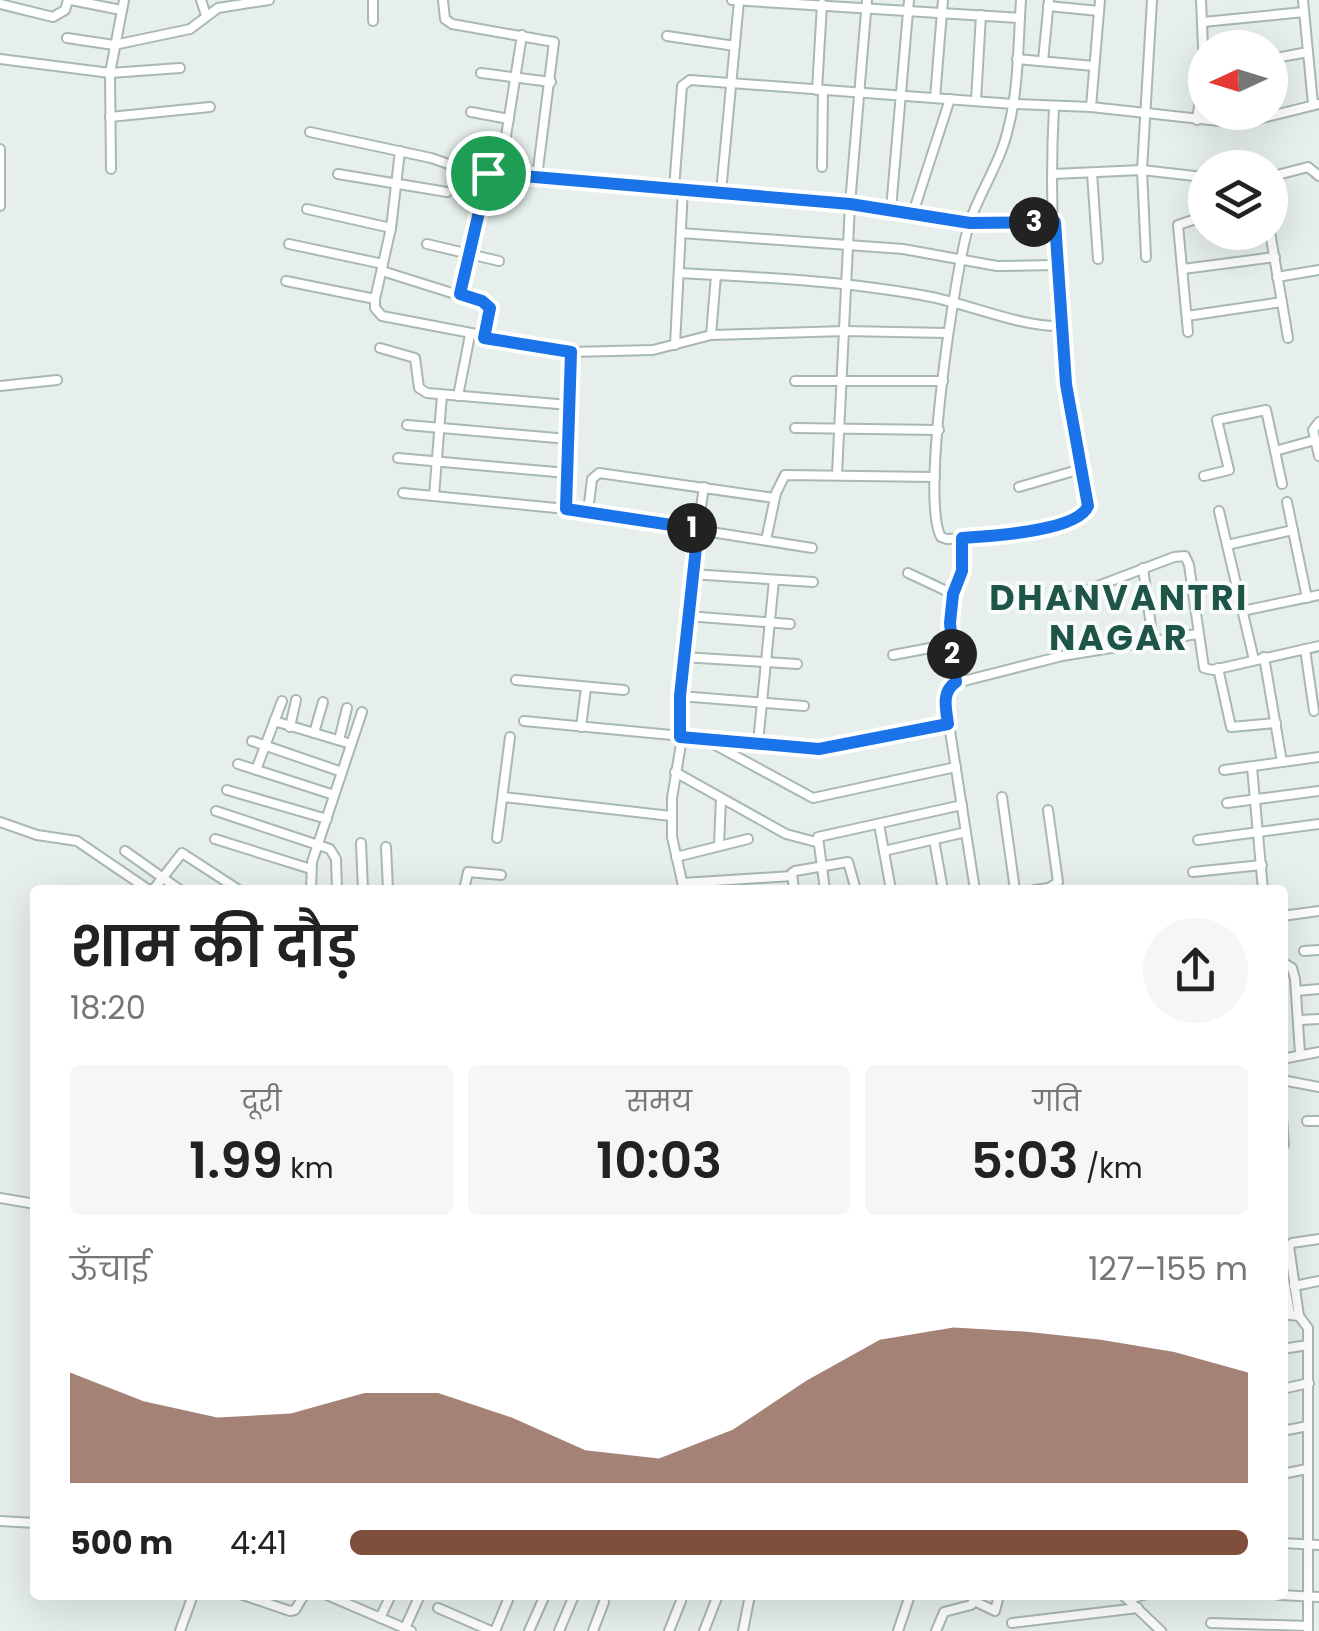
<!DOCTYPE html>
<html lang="hi">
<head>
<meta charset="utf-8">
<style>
  :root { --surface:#fff; --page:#f6f6f6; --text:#222; --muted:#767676; --accent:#804e3d }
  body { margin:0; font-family:Poppins,"Noto Sans Devanagari",sans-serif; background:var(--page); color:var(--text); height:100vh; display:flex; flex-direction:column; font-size:38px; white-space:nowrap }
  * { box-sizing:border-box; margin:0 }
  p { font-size:32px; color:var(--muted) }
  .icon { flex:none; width:55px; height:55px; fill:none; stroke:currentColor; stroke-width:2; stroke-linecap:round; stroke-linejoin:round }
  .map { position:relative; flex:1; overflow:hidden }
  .panel { position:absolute; left:30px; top:885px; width:1258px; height:715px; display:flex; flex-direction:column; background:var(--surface); border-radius:10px; box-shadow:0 10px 40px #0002 }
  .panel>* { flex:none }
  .needle { width:65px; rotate:266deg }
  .buttons { position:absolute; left:1188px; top:30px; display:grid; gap:20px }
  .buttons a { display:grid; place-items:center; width:100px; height:100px; border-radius:50%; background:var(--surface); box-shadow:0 10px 40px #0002; font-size:50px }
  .pin { position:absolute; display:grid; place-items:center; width:85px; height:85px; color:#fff; margin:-42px; border:5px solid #fff; border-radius:50%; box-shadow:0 2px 10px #0007 }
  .km { position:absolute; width:50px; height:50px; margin:-25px; border-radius:50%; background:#222; color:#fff; font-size:28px; line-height:50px; text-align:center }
  .round { display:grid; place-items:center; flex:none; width:105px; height:105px; border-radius:52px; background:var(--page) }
  .overview { display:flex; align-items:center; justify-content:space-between; height:170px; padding:0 40px }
  h1 { font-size:55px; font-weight:600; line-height:75px }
  .stats { display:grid; grid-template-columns:repeat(3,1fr); gap:15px; height:170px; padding:10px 40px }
  .stats div { display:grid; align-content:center; border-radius:10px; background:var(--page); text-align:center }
  .stats b { font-size:50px; font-weight:600 }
  .stats small { font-size:28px; font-weight:400 }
  .stats p { font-size:28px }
  .chart { height:280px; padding:20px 40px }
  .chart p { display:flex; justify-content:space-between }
  .chart svg { width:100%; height:180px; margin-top:10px; fill:var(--accent); opacity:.7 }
  ul { padding:0 40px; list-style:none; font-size:32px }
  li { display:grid; grid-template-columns:160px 120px 1fr; align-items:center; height:75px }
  li i { height:25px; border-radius:12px; background:var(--accent) }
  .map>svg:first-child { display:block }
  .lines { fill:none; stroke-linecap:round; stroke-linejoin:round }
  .minor-casing { stroke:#a8b8b2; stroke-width:12 }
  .minor { stroke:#fff; stroke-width:8 }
  .route-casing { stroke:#fff; stroke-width:20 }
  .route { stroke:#1a73e8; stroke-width:12 }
  .labels { text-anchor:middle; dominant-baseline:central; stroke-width:8; stroke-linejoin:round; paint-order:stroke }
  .district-label { font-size:35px; font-weight:bold; letter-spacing:2.5px; fill:#1f5548; stroke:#f7fbf9 }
</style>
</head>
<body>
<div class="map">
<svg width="1319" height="1631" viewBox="0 0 1319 1631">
  <rect width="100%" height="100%" fill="#e6efeb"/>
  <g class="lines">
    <g class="minor-casing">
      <g id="minor">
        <polyline points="71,0 121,10"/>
        <polyline points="201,0 206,15"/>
        <polyline points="443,0 445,19 452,24 554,42 537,177"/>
        <polyline points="732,0 1020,18"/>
        <path d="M1021 0C1018 43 1019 88 1008 129 1001 161 981 190 970 221 955 267 920 501 941 537L947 539C977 537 1076 534 1088 507 1085 466 1072 425 1066 385 1054 294 1049 198 1054 107"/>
        <polyline points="1303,0 1313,104"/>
        <polyline points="0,4 53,17 65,10 68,0"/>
        <polyline points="1048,6 1099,11"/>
        <polyline points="373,21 373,0"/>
        <polyline points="1203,22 1304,12"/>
        <polyline points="667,36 735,46"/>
        <polyline points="67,38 114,45 190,29 218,8 269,0"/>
        <polyline points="0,59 110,73 180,68"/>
        <polyline points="1017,59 1094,66"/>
        <polyline points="1270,59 1308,52"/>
        <polyline points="1043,61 1049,0"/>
        <polyline points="481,73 551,82"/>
        <polyline points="817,90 822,4"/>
        <polyline points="935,98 943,0"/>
        <polyline points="976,101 981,15"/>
        <polyline points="1091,107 1100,0"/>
        <polyline points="471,112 509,119"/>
        <polyline points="110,117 210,107"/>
        <polyline points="1197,120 1204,70 1201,0"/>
        <polyline points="310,132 431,158 466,170 850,204 970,223 1055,222"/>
        <polyline points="0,149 0,206"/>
        <polyline points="400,151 391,228 375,299 375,308 382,316 571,352 653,350 711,335 845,331 947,333"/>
        <polyline points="822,167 823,90"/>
        <polyline points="111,169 110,73 124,0"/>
        <polyline points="1092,173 1098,259"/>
        <polyline points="338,174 447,192"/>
        <polyline points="500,174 522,35"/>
        <polyline points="1053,174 1142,170 1203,177"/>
        <polyline points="1270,177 1308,167 1319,176"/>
        <polyline points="674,188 682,86 690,80 1013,104 1091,107 1228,122 1246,122 1319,104"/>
        <polyline points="721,192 739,1"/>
        <polyline points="307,209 391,228"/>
        <polyline points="891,209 909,0"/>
        <polyline points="913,213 950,99"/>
        <polyline points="1270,232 1288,338"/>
        <polyline points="681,233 903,249 997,266 1056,265"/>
        <polyline points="289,244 383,264"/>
        <polyline points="427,244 499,261"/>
        <polyline points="1146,257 1142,170 1152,0"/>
        <polyline points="1183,269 1275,257"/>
        <polyline points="382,271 487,304 490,313 485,337"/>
        <path d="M679 273C760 277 845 281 926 296 967 303 1022 328 1061 326"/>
        <polyline points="1277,277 1319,270"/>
        <polyline points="286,281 375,299"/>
        <polyline points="460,294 488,173"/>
        <polyline points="1187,316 1282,302"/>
        <polyline points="1188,332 1178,225 1199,218 1201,177"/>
        <polyline points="711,335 716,275"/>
        <polyline points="675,345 683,188"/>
        <polyline points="380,348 415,358 419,388 427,393 569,405"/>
        <polyline points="795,381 943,381"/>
        <polyline points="0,386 57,380"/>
        <polyline points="458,396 470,335"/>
        <polyline points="1319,422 1313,430 1319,456"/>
        <polyline points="407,425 568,439"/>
        <polyline points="795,428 939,430"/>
        <polyline points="1275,451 1282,484"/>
        <polyline points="398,458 567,473"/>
        <polyline points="837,475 850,204 867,0"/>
        <polyline points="1204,476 1229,470 1217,420 1266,410 1275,451 1315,440"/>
        <polyline points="1019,487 1081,469"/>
        <polyline points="403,493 566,509 812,548"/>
        <polyline points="434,496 442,395"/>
        <polyline points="1287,502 1307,598"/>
        <polyline points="566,509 571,352"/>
        <polyline points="1219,511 1254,660"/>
        <polyline points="588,512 592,479 599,473 774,498"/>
        <polyline points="766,540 776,493 785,475 935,477"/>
        <polyline points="1227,545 1293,530"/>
        <polyline points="1143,568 1153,641"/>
        <polyline points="908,573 953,594"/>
        <polyline points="691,574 813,582"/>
        <polyline points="1069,597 1174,557 1185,556 1189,565 1204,668 1213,670 1319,646"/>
        <polyline points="1242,611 1319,595"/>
        <polyline points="687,616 790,624"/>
        <polyline points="1305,649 1314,711"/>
        <polyline points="893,655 951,644"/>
        <polyline points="683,657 797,664"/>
        <polyline points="1264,657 1282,762"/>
        <polyline points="1218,668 1231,727 1276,723"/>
        <polyline points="516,680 624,690"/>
        <polyline points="956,682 950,623 953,594 964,562 962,538"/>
        <polyline points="680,696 804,706"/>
        <polyline points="274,721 351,744"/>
        <polyline points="524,721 819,749 849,746 949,724"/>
        <polyline points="290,727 296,700"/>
        <polyline points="581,727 586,688"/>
        <polyline points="314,733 323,702"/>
        <polyline points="339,740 347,708"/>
        <polyline points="252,741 342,772"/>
        <polyline points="708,741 813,798 956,767"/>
        <polyline points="758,743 774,580"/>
        <polyline points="238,764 334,795"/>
        <polyline points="1252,767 1263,890"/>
        <polyline points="256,770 282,701"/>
        <polyline points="1224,770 1319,757"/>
        <polyline points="675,772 786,834 816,842"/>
        <polyline points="227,790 327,819"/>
        <polyline points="503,797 671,816"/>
        <polyline points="1002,797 1015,890"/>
        <polyline points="1227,803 1319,791"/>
        <polyline points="216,811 330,849 336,859 337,890"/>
        <polyline points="0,822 37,835 77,841 149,890"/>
        <polyline points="879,824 891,890"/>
        <polyline points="497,838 510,737"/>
        <polyline points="215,839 311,869"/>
        <polyline points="934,840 943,890"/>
        <polyline points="1198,840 1319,824"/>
        <polyline points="361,843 363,890"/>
        <polyline points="719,844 721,799"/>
        <polyline points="386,847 388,890"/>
        <polyline points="125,851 180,890"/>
        <polyline points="884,851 966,832"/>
        <polyline points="676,857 748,839"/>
        <polyline points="1193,872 1262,865"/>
        <polyline points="683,883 792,876"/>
        <polyline points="153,890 182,853 239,890"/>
        <polyline points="311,890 312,862 362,712"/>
        <polyline points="464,890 468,872 501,875"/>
        <polyline points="684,890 672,837 672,798 681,744 680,696 691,574 704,487"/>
        <polyline points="794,890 792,873 795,871 848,862 856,890"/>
        <polyline points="825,890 818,837 962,805"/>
        <polyline points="975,890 945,699 952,684 1062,656 1197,634"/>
        <polyline points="1034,890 1049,888 1058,882 1048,810"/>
        <polyline points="1282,916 1319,911"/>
        <polyline points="1304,951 1319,950"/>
        <polyline points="1282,962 1292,968 1295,979 1300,1053"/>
        <polyline points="1296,991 1319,989"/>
        <polyline points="1299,1020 1319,1019"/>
        <polyline points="1282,1059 1319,1052"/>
        <polyline points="1282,1080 1319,1087"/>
        <polyline points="1282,1116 1284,1145"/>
        <polyline points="1307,1121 1319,1121"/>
        <polyline points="0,1198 35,1204"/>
        <polyline points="1282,1268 1290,1314"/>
        <polyline points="1294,1286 1319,1281"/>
        <polyline points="1282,1314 1299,1316 1308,1328 1308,1631"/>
        <polyline points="1299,1316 1289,1246 1292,1243 1319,1239"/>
        <polyline points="1282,1349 1308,1345"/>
        <polyline points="1282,1389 1309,1383"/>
        <polyline points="1282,1431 1308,1426"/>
        <polyline points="1282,1474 1307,1469"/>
        <polyline points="0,1521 35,1523"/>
        <polyline points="1282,1543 1319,1545"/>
        <polyline points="243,1595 290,1611 295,1610 304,1595"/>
        <polyline points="327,1595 411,1631"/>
        <polyline points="1123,1595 1161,1631"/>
        <polyline points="1279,1595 1319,1597"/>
        <polyline points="1128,1599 1144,1595"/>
        <polyline points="976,1602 995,1611 999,1595"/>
        <polyline points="438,1608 491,1631"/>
        <polyline points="380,1618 391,1595"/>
        <polyline points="1012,1623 1138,1608"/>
        <polyline points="1211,1623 1308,1626"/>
        <polyline points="405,1628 420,1595"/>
        <polyline points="180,1631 193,1595"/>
        <polyline points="495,1631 510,1595"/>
        <polyline points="529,1631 545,1595"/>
        <polyline points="559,1631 573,1598"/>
        <polyline points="593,1631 604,1602"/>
        <polyline points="669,1631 681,1601"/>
        <polyline points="704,1631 718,1595"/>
        <polyline points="743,1631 750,1595"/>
        <polyline points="898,1631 910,1595"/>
        <polyline points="936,1631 944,1612 971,1605 979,1595"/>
      </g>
    </g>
    <use href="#minor" class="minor"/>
  </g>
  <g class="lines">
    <g class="route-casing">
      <path id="route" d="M488 173 850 204 970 223 1055 222 1066 384 1088 506C1077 532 989 536 962 538V571L953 594 950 623 956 682C941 692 946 708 948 724L819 749 680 737V696L698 529 566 509 571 352 484 338 490 308 482 301 460 294Z"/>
    </g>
    <use href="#route" class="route"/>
  </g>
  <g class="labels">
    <g class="district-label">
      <text x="1119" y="597">DHANVANTRI<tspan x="1119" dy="40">NAGAR</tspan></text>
    </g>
  </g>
</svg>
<div class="buttons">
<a><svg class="needle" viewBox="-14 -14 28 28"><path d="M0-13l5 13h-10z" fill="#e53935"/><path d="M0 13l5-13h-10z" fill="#767676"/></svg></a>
<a><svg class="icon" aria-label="layers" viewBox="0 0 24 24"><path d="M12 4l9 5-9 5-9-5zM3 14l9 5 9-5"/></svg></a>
</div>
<div class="pin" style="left:488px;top:173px;background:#1e9e55"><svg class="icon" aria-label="arrive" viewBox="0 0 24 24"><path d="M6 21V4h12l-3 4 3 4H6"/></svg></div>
<b class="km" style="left:692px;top:528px">1</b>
<b class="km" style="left:952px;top:654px">2</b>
<b class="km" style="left:1034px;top:222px">3</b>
<section class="panel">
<div class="overview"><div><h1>शाम की दौड़</h1><p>18:20</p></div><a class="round"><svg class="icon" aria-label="share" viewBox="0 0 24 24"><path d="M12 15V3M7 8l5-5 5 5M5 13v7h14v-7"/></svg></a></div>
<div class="stats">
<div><p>दूरी</p><b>1.99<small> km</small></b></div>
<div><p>समय</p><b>10:03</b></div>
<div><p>गति</p><b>5:03<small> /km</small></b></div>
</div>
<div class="chart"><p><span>ऊँचाई</span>127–155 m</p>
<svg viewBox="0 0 160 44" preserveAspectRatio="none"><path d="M0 44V17L10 24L20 28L30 27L40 22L50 22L60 28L70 36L80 38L90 31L100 19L110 9L120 6L130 7L140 9L150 12L160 17V44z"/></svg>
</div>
<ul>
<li><b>500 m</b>4:41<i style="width:100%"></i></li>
</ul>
</section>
</div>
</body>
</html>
